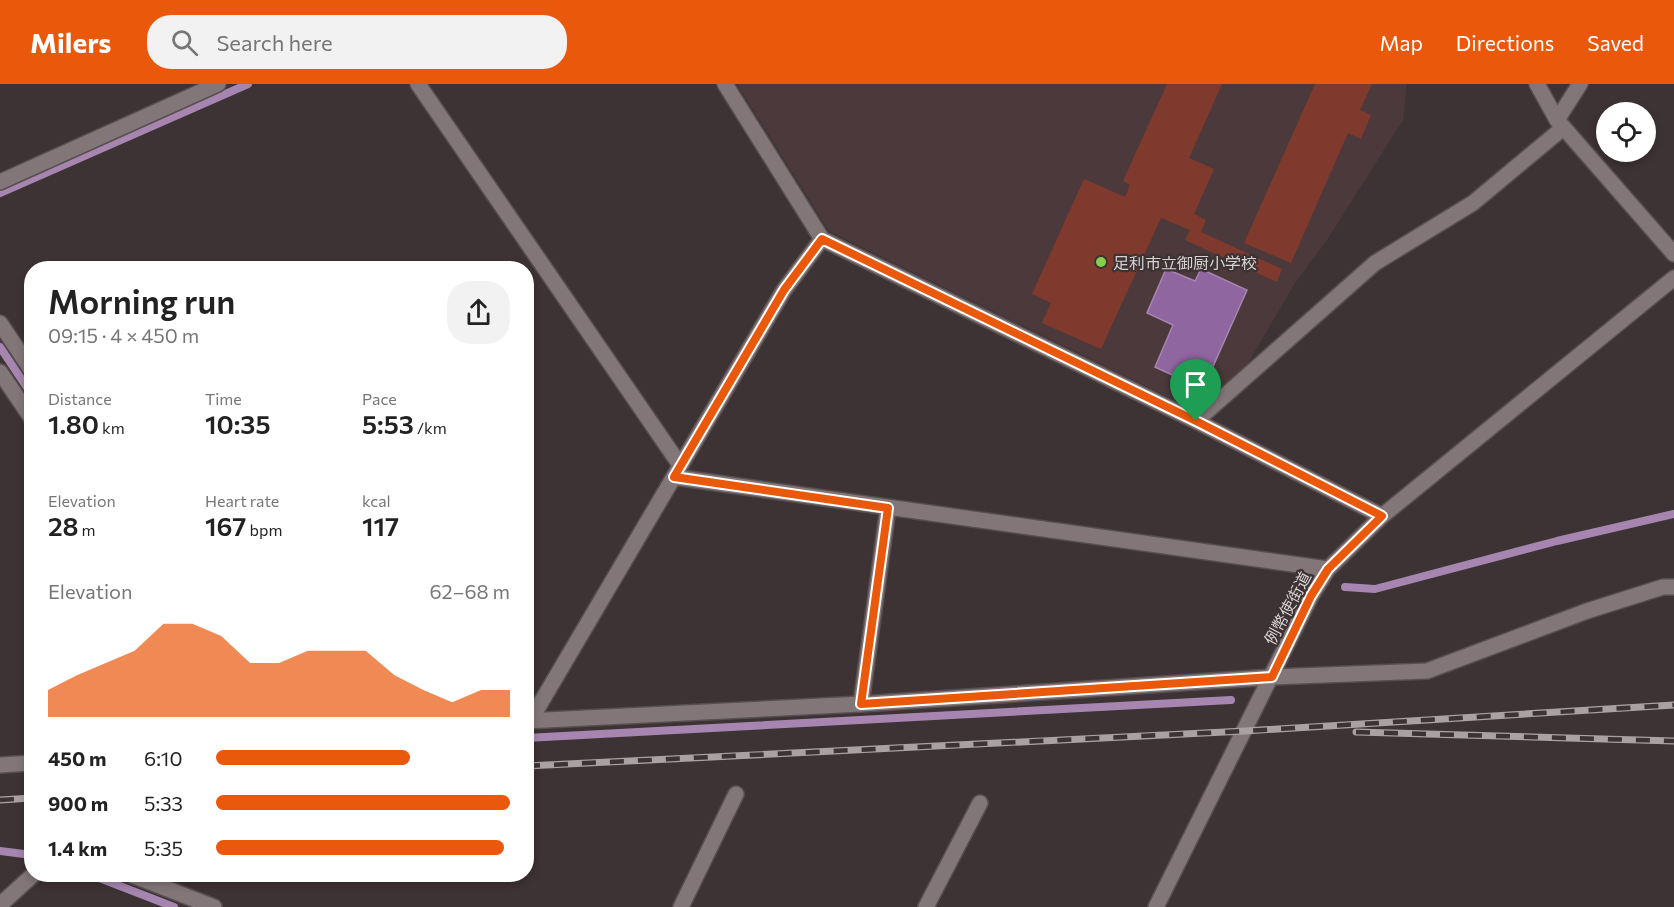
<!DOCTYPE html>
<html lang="en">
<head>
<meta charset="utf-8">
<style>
  :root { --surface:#fff; --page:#f2f2f2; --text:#222; --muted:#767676; --accent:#ea580c }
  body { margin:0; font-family:Commissioner,"Noto Sans JP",sans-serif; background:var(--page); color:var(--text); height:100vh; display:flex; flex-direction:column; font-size:22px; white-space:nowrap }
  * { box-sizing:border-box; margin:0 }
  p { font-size:20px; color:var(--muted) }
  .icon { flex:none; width:33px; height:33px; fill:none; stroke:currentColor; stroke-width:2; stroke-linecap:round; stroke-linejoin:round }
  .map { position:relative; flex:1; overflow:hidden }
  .drawer { position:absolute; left:24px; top:177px; width:510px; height:621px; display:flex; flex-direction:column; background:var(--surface); border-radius:24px; box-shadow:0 3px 9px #0003 }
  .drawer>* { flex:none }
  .tools { position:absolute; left:1596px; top:18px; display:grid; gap:12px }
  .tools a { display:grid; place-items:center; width:60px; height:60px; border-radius:50%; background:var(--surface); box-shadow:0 3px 9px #0003; font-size:30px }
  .pin { position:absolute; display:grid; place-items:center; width:51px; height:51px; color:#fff; margin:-62px -26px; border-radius:50% 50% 50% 0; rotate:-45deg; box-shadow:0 0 6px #0007 }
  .pin .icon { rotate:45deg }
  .round { display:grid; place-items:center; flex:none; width:63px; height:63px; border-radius:24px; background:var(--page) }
  .summary { display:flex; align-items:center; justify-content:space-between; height:102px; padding:0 24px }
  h1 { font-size:33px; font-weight:600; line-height:45px }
  .stats { display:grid; grid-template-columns:repeat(3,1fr); gap:9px; height:102px; padding:6px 24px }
  .stats div { display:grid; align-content:center }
  .stats b { font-size:26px; font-weight:600 }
  .stats small { font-size:16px; font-weight:400 }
  .stats p { font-size:16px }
  .chart { height:168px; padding:12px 24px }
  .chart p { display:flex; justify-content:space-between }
  .chart svg { width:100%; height:108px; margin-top:6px; fill:var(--accent); opacity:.7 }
  ul { padding:0 24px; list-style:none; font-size:20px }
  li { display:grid; grid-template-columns:96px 72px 1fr; align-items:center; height:45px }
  li i { height:15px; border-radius:8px; background:var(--accent) }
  header { display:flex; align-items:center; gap:36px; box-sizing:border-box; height:84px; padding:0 30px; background:var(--accent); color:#fff }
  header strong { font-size:28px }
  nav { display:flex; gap:33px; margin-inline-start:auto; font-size:21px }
  .search { width:420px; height:54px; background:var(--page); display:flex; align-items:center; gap:15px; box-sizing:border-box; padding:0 21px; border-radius:24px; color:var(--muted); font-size:22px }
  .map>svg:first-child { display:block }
  .built { fill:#4b393c }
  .water { fill:#9066a1; stroke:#a686b0; stroke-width:1.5 }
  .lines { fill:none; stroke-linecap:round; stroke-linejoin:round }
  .stream { stroke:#a686b0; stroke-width:8 }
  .building { fill:#803a2d }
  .street-casing { stroke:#574e4f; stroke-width:18 }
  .secondary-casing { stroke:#574e4f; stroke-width:18 }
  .street { stroke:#827678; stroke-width:15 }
  .secondary { stroke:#827678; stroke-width:15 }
  .rail-casing { stroke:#aaa1a3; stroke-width:7 }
  .rail { stroke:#3d3234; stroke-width:4.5; stroke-dasharray:14; stroke-linecap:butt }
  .route-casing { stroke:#fff; stroke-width:12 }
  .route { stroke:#ea580c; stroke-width:8 }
  .poi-dot { fill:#86cf4b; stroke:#3d3234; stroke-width:2 }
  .labels { text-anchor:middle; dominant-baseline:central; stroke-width:4.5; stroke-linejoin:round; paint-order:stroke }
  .poi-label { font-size:16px; fill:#d9d2d3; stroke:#3d3234; text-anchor:start }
  .street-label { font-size:16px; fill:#d9d2d3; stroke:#3d3234 }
</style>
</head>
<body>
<header>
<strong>Milers</strong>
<div class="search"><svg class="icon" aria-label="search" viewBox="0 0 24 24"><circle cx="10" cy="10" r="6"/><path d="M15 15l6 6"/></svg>Search here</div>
<nav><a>Map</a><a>Directions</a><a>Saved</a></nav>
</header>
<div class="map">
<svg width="1674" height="823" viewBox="0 0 1674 823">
  <rect width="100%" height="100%" fill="#3d3234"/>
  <polygon class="built" points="737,0 1407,0 1403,36 1327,156 1295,199 1247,281 1195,326 829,147"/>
  <polygon class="water" points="1166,185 1195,197 1201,185 1247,206 1203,305 1155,283 1173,241 1147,229"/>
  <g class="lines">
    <g class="stream">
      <polyline points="0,109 248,0"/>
      <polyline points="0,263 32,311"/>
      <polyline points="1345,503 1375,505 1557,457 1674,430"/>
      <polyline points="526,654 1231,616"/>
      <polyline points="0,767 32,771"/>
      <polyline points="89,790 174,823"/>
    </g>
  </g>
  <g class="building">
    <polygon points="1167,0 1222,0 1189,74 1214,85 1194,130 1206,136 1201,148 1282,185 1277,198 1185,156 1190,146 1161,134 1101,265 1042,239 1051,219 1032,210 1084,95 1125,113 1130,101 1123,97"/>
    <polygon points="1315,0 1372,0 1360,26 1371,31 1361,55 1348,49 1291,179 1244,159"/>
  </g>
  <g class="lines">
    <g class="street-casing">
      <g id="street">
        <polyline points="418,0 680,381"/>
        <polyline points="725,0 822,155 1196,337 1382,432"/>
        <polyline points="1557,36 1580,0"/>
        <polyline points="0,98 218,0"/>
        <polyline points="0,239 32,287"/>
        <polyline points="0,288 32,335"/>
        <polyline points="1196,337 1375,179 1473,119 1563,44"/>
        <polyline points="674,393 1328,485"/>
        <polyline points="861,620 888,424"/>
        <polyline points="526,637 861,620 1272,593 1427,587 1587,527 1663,503 1674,503"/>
        <polyline points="530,637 784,206 822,155"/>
        <polyline points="0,681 32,679"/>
        <polyline points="129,790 214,823"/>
        <polyline points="0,821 34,790"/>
        <polyline points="681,823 736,710"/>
        <polyline points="926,823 980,719"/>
      </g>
    </g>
    <g class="secondary-casing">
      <g id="secondary">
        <polyline points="1537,0 1557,36 1674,170"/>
        <polyline points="1156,823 1311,512 1328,485 1382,432 1674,194"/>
      </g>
    </g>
    <use href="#street" class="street"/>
    <use href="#secondary" class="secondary"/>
    <g class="rail-casing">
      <g id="rail">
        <polyline points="1356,648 1674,657"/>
        <polyline points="526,682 1245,647 1674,621"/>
        <polyline points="0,716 32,714"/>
      </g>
    </g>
    <use href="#rail" class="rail"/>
  </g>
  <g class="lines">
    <g class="route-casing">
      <polygon id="route" points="822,155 1196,337 1382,432 1328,485 1311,512 1272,593 861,620 888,424 674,393 784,206"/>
    </g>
    <use href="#route" class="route"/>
  </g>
  <circle class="poi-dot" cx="1101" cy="178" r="6"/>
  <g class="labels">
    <g class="poi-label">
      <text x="1113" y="178">足利市立御厨小学校</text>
    </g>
    <g class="street-label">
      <text transform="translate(1287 524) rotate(-62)">例幣使街道</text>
    </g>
  </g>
</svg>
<div class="tools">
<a><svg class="icon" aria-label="locate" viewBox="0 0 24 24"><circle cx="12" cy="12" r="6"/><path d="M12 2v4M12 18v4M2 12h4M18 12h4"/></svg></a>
</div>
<div class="pin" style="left:1196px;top:337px;background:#1e9e55"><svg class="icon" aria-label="arrive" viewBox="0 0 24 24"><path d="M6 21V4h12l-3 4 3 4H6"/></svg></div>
<section class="drawer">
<div class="summary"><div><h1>Morning run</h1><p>09:15 · 4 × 450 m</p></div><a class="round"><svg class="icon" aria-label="share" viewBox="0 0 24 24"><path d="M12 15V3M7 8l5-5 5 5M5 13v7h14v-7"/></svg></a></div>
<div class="stats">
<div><p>Distance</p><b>1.80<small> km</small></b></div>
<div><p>Time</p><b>10:35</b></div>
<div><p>Pace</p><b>5:53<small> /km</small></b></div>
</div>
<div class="stats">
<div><p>Elevation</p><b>28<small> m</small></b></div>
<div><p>Heart rate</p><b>167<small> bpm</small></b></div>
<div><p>kcal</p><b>117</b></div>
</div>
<div class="chart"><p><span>Elevation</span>62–68 m</p>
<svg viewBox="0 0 160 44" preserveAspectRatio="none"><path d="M0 44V33L10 27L20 22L30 17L40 6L50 6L60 11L70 22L80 22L90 17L100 17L110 17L120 27L130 33L140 38L150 33L160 33V44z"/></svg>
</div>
<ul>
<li><b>450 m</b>6:10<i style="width:66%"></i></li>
<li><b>900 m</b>5:33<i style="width:100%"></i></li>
<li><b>1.4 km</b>5:35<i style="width:98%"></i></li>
</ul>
</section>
</div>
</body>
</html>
